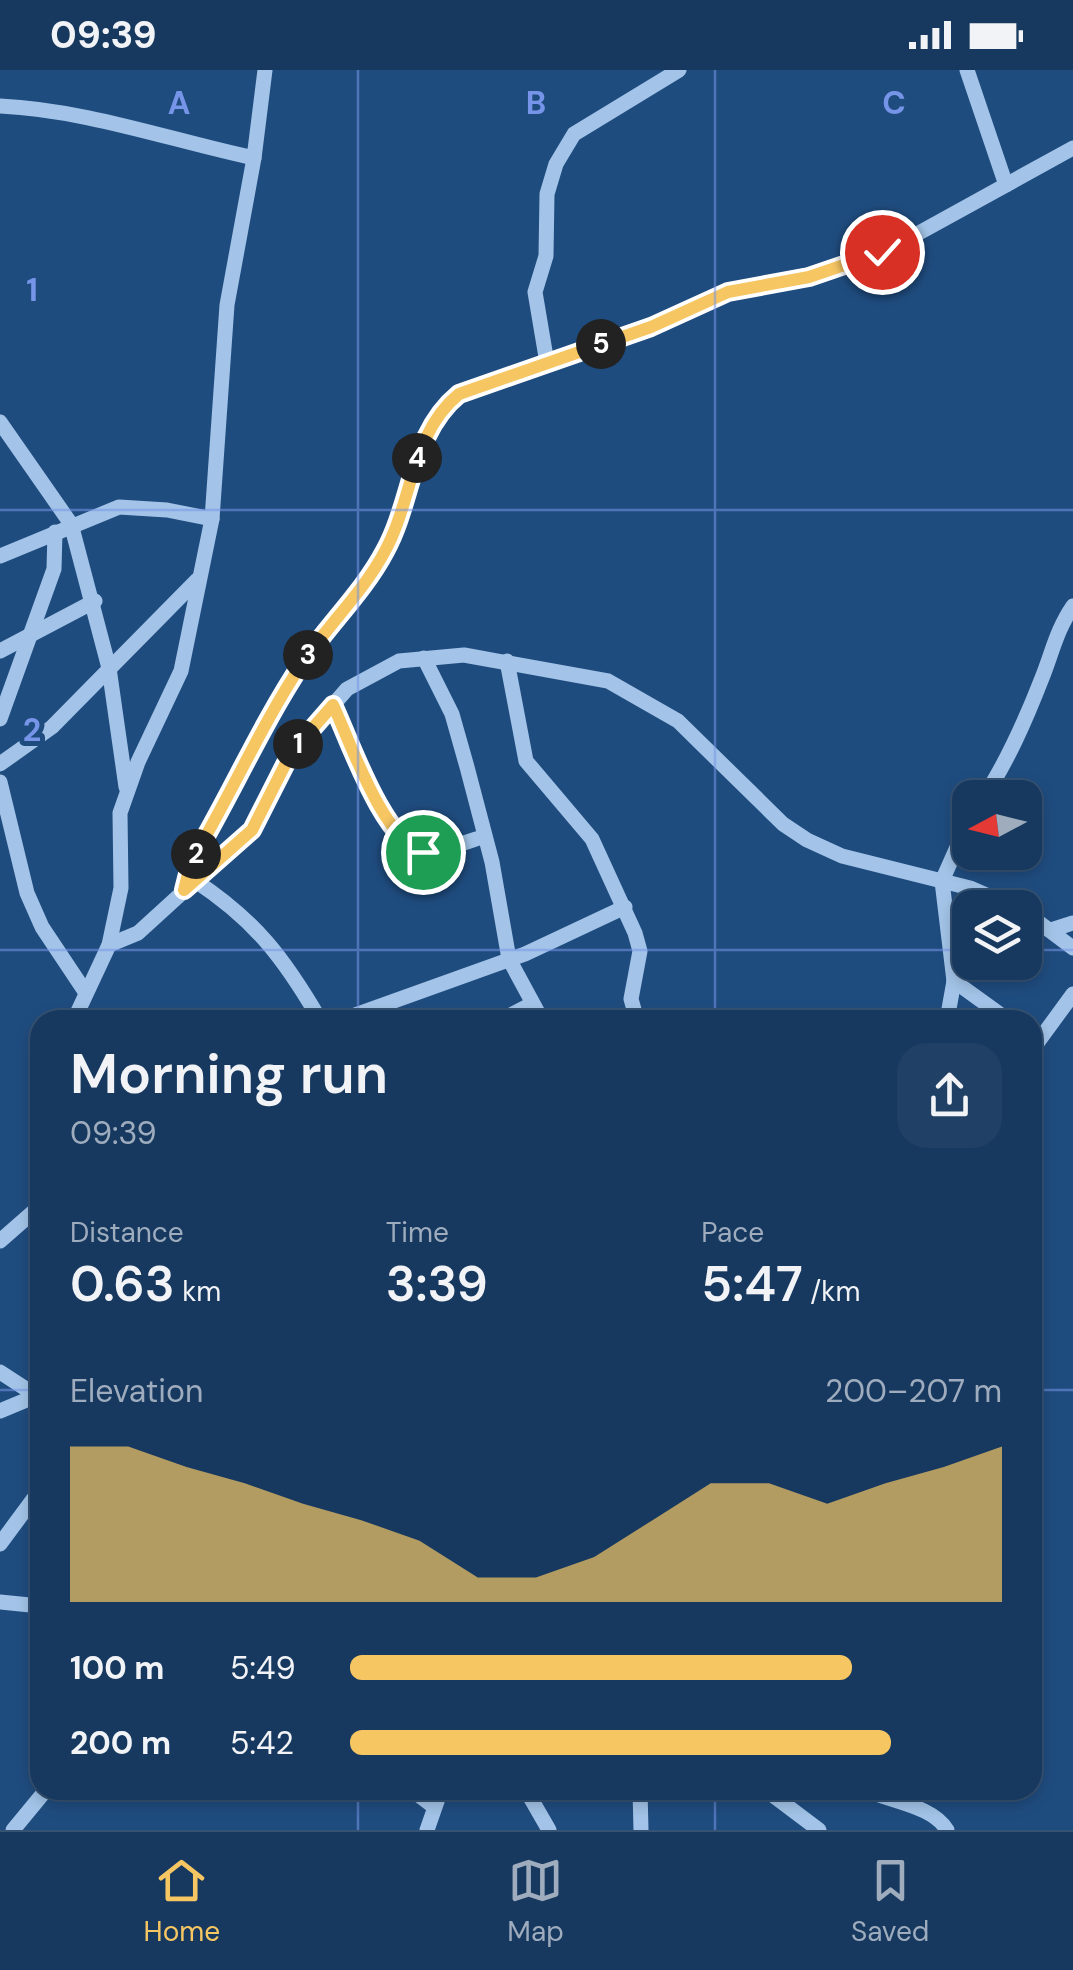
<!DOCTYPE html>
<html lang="en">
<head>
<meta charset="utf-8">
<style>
  :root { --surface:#17395f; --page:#204065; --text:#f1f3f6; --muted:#9eacbd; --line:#365374; --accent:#f6c663 }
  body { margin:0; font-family:"DM Sans",sans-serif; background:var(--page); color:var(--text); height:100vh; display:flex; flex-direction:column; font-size:38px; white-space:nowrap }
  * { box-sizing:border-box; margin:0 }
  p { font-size:32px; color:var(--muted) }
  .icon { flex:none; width:55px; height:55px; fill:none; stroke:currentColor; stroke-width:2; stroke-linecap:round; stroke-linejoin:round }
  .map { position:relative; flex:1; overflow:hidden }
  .side { position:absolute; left:30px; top:940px; width:1012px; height:790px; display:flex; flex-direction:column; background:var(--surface); border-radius:30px; box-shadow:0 5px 15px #0003,0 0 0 2px var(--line) }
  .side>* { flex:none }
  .needle { width:65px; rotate:263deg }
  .fabs { position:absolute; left:952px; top:710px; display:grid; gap:20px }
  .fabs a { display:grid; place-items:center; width:90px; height:90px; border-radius:20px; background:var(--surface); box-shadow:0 5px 15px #0003,0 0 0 2px var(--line); font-size:50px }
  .pin { position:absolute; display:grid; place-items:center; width:85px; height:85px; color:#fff; margin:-42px; border:5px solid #fff; border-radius:50%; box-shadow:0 2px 10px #0007 }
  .km { position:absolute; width:50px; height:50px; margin:-25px; border-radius:50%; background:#222; color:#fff; font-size:28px; line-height:50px; text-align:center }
  .round { display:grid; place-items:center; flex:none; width:105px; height:105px; border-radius:30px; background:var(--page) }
  .summary { display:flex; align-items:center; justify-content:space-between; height:170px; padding:0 40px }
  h1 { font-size:55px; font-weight:600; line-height:75px }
  .figures { display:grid; grid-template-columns:repeat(3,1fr); gap:15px; height:170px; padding:10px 40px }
  .figures div { display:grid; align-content:center }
  .figures b { font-size:50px; font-weight:600 }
  .figures small { font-size:28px; font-weight:400 }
  .figures p { font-size:28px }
  .chart { height:280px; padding:20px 40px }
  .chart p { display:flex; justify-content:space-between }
  .chart svg { width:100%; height:180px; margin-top:10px; fill:var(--accent); opacity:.7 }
  ul { padding:0 40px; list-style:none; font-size:32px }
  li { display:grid; grid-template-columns:160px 120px 1fr; align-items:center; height:75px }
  li i { height:25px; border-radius:12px; background:var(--accent) }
  .status { display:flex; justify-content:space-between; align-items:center; height:70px; padding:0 50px; background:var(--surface); direction:ltr }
  .status svg { height:28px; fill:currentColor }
  .menu { display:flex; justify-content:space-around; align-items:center; height:140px; border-top:2px solid var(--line); background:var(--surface); font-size:28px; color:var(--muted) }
  .menu a { display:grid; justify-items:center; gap:5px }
  .menu .on { color:var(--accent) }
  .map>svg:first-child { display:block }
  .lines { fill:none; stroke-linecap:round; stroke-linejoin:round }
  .minor { stroke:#a3c4e8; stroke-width:15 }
  .route-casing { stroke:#fff; stroke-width:20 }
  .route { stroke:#f6c663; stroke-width:12 }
  .grid { fill:none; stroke:#7795e8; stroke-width:2.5; stroke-opacity:0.55 }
  .grid-label { font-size:32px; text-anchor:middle; font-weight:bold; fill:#7795e8; stroke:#1f4c7f; stroke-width:10; stroke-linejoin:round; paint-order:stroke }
</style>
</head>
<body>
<div class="status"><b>09:39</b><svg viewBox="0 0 49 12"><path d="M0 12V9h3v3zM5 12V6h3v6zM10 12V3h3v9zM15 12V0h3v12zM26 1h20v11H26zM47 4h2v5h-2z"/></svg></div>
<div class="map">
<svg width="1073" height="1760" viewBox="0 0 1073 1760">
  <rect width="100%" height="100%" fill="#1f4c7f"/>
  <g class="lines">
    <g class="minor">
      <polyline points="967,0 1006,115"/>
      <path d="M0 36C86 40 170 70 254 88"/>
      <polyline points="547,293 535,222 546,186 547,124 556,94 574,64 679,0"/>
      <polyline points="0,352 71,454 109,598 126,717"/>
      <polyline points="0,486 119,437 167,440 212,449"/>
      <polyline points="0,581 95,531"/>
      <polyline points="424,588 452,644 467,697 492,792 509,889 542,950"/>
      <polyline points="507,591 526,691 592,769 635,863 640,881 631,929 637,950"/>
      <path d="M333 635C346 664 388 778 422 782 440 784 466 771 483 767"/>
      <polyline points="0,649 54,499 55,462"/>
      <polyline points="0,694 52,657 197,510"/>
      <polyline points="0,712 27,823 42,857 84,920"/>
      <path d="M983 728C1008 691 1026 649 1042 608 1052 583 1057 559 1073 536"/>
      <path d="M194 810C255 850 284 888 320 950"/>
      <path d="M184 820 191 792C230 727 261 655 303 592 329 554 364 521 385 481 413 430 411 363 459 324L651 257 728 222 845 197 917 164 1073 78"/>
      <polyline points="1025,842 1073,878"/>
      <polyline points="1051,860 1073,853"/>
      <polyline points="109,875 138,863 251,760 291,683 347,619 399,591 464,585 608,611 678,651 783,754 807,770 842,786 970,818 1016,838"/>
      <polyline points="954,911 1008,950"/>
      <polyline points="74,950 109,875 121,818 120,743 138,692 181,601 212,449 227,235 254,88 265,0"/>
      <polyline points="341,950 525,884 625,837"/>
      <polyline points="501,950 532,934"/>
      <polyline points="947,950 954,911 942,811 970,748"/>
      <polyline points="1032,980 1073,924"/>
      <polyline points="0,1171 40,1136"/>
      <polyline points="0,1302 40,1328"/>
      <polyline points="0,1341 36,1326"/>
      <polyline points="0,1474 40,1420"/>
      <polyline points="0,1532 40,1536"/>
      <polyline points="412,1720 433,1736"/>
      <polyline points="526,1720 549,1760"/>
      <polyline points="640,1720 641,1760"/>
      <polyline points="766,1720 819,1760"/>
      <path d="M866 1720C892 1732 933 1736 947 1760"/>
      <polyline points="13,1760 46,1720"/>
      <polyline points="427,1760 441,1720"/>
    </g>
  </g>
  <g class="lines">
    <g class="route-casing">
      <path id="route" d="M423 782C383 770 350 671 333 635L291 683 252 760 184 820 191 792C230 727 261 655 303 592 329 554 364 521 385 481 413 430 411 363 459 324L651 257 728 222 809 207 882 182"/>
    </g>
    <use href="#route" class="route"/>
  </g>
  <path class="grid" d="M358 0V950M715 0V950M0 440H1073M0 880H970M1025 880H1073M0 1320H40M1032 1320H1073M358 1720V1760M715 1720V1760"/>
  <g class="grid-label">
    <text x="179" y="44">A</text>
    <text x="536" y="44">B</text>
    <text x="894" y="44">C</text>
    <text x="32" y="231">1</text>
    <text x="32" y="671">2</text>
  </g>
</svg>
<div class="fabs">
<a><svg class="needle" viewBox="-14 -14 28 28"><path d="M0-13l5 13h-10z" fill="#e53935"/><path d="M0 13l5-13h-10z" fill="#9eacbd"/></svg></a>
<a><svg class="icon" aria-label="layers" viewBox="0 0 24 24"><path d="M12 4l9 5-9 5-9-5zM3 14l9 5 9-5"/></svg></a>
</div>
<div class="pin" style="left:423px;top:782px;background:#1e9e55"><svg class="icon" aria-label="arrive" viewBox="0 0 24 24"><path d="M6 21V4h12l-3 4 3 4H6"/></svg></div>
<div class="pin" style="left:882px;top:182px;background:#d93025"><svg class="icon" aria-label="check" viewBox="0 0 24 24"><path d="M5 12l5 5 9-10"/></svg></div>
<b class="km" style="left:298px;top:674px">1</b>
<b class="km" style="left:196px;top:784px">2</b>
<b class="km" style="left:308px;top:585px">3</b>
<b class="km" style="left:417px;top:388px">4</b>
<b class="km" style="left:601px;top:274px">5</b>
<section class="side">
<div class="summary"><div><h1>Morning run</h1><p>09:39</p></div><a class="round"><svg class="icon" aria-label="share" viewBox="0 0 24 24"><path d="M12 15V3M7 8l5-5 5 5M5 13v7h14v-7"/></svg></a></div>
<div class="figures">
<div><p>Distance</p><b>0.63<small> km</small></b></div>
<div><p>Time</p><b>3:39</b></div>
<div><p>Pace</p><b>5:47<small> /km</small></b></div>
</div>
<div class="chart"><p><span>Elevation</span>200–207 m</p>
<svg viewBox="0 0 160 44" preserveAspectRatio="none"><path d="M0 44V6L10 6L20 11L30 15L40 20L50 24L60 29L70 38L80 38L90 33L100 24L110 15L120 15L130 20L140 15L150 11L160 6V44z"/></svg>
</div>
<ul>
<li><b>100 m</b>5:49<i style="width:77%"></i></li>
<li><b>200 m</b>5:42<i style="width:83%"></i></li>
</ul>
</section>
</div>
<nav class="menu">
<a class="on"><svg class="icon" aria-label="home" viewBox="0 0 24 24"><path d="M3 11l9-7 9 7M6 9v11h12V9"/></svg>Home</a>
<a><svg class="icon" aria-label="map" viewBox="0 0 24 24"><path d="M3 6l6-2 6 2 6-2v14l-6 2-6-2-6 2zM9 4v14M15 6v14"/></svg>Map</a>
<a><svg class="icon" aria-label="saved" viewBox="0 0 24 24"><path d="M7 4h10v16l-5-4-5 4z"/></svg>Saved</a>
</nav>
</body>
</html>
